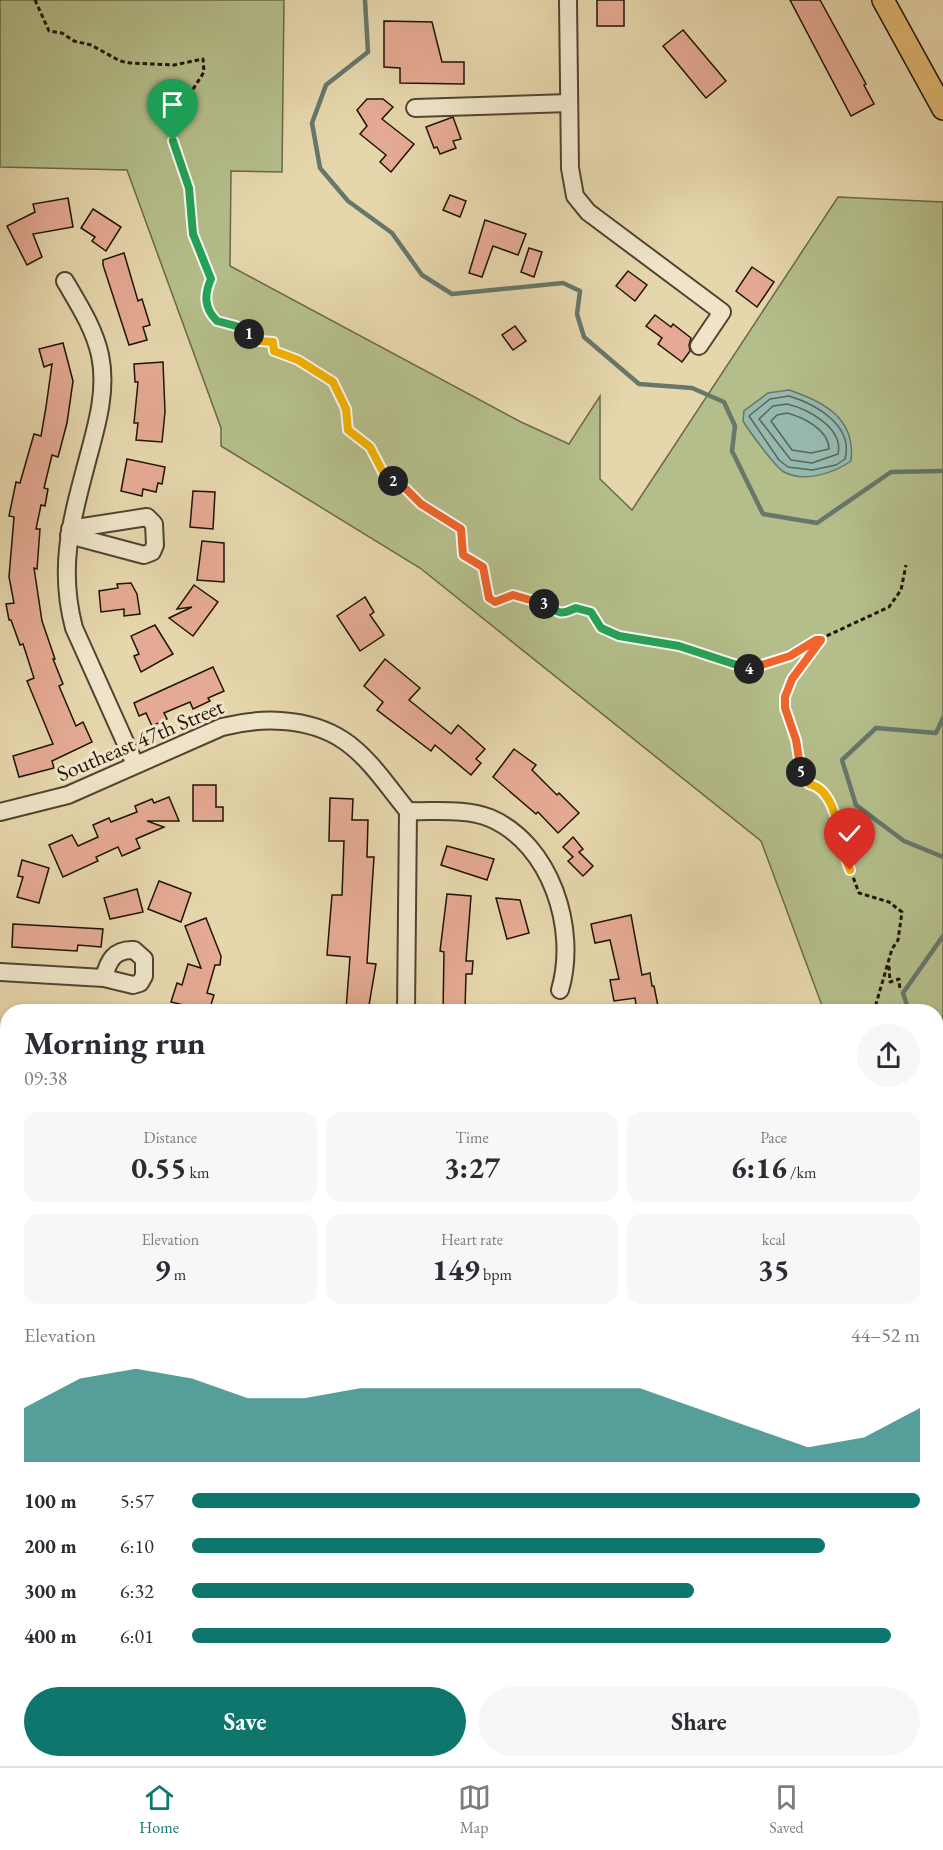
<!DOCTYPE html>
<html lang="en">
<head>
<meta charset="utf-8">
<style>
  :root { --surface:#fff; --page:#f7f7f7; --text:#2b2b33; --muted:#7c7c81; --line:#e1e1e2; --accent:#0f766e }
  body { margin:0; font-family:"EB Garamond",serif; background:var(--page); color:var(--text); height:100vh; display:flex; flex-direction:column; font-size:22px; white-space:nowrap }
  * { box-sizing:border-box; margin:0 }
  p { font-size:20px; color:var(--muted) }
  .icon { flex:none; width:33px; height:33px; fill:none; stroke:currentColor; stroke-width:2; stroke-linecap:round; stroke-linejoin:round }
  .map { position:relative; flex:1; overflow:hidden }
  .sheet { position:absolute; left:0px; top:1004px; width:944px; height:764px; display:flex; flex-direction:column; background:var(--surface); border-radius:24px 24px 0 0; box-shadow:0 3px 9px #0003 }
  .sheet>* { flex:none }
  .pin { position:absolute; display:grid; place-items:center; width:51px; height:51px; color:#fff; margin:-62px -26px; border-radius:50% 50% 50% 0; rotate:-45deg; box-shadow:0 0 6px #0007 }
  .pin .icon { rotate:45deg }
  .km { position:absolute; width:30px; height:30px; margin:-15px; border-radius:50%; background:#222; color:#fff; font-size:16px; line-height:30px; text-align:center }
  .round { display:grid; place-items:center; flex:none; width:63px; height:63px; border-radius:32px; background:var(--page) }
  .summary { display:flex; align-items:center; justify-content:space-between; height:102px; padding:0 24px }
  h1 { font-size:33px; font-weight:700; line-height:45px }
  .stats { display:grid; grid-template-columns:repeat(3,1fr); gap:9px; height:102px; padding:6px 24px }
  .stats div { display:grid; align-content:center; border-radius:15px; background:var(--page); text-align:center }
  .stats b { font-size:30px; font-weight:700 }
  .stats small { font-size:16px; font-weight:400 }
  .stats p { font-size:16px }
  .chart { height:168px; padding:12px 24px }
  .chart p { display:flex; justify-content:space-between }
  .chart svg { width:100%; height:108px; margin-top:6px; fill:var(--accent); opacity:.7 }
  .action { display:flex; gap:12px; margin-top:auto; padding:12px 24px }
  .action a { flex:1; height:69px; border-radius:36px; background:var(--accent); color:#fff; font-size:24px; font-weight:700; line-height:69px; text-align:center }
  .action a+a { background:var(--page); color:var(--text) }
  ul { padding:0 24px; list-style:none; font-size:20px }
  li { display:grid; grid-template-columns:96px 72px 1fr; align-items:center; height:45px }
  li i { height:15px; border-radius:8px; background:var(--accent) }
  .tab-bar { display:flex; justify-content:space-around; align-items:center; height:84px; border-top:2px solid var(--line); background:var(--surface); font-size:16px; color:var(--muted) }
  .tab-bar a { display:grid; justify-items:center; gap:3px }
  .tab-bar .selected { color:var(--accent) }
  .map>svg:first-child { display:block }
  .green { fill:#b4be8a; stroke:#6a6948; stroke-width:1.5 }
  .water { fill:#96b9ae; stroke:#66776b; stroke-width:1.5 }
  .lines { fill:none; stroke-linecap:round; stroke-linejoin:round }
  .shore { stroke:#5a665a; stroke-width:1.5 }
  .stream { stroke:#66776b; stroke-width:4.5 }
  .building { fill:#e5aa93; stroke:#1f1407; stroke-width:1.5 }
  .minor-casing { stroke:#514430; stroke-width:20 }
  .major-casing { stroke:#1f1407; stroke-width:24 }
  .path { stroke:#1f1407; stroke-width:3; stroke-dasharray:4.5 3; stroke-linecap:butt }
  .minor { stroke:#efe4c9; stroke-width:16 }
  .major { stroke:#e3bb76; stroke-width:21 }
  .split-1-casing { stroke:#fff; stroke-width:12 }
  .split-2-casing { stroke:#fff; stroke-width:12 }
  .split-3-casing { stroke:#fff; stroke-width:12 }
  .split-4-casing { stroke:#fff; stroke-width:12 }
  .split-5-casing { stroke:#fff; stroke-width:12 }
  .split-6-casing { stroke:#fff; stroke-width:12 }
  .split-1 { stroke:#22a559; stroke-width:8 }
  .split-2 { stroke:#f5b400; stroke-width:8 }
  .split-3 { stroke:#f0652b; stroke-width:8 }
  .split-4 { stroke:#22a559; stroke-width:8 }
  .split-5 { stroke:#f0652b; stroke-width:8 }
  .split-6 { stroke:#f5b400; stroke-width:8 }
  .labels { text-anchor:middle; dominant-baseline:central; stroke-width:6; stroke-linejoin:round; paint-order:stroke }
  .street-label { font-size:22px; fill:#1f1407; stroke:#efe4c9 }
</style>
</head>
<body>
<div class="map">
<svg width="943" height="1766" viewBox="0 0 943 1766">
  <rect width="100%" height="100%" fill="#e6d6ac"/>
  <filter id="stains"><feTurbulence type="fractalNoise" baseFrequency=".00333" numOctaves="4"/><feColorMatrix values="0 0 0 0 .2 0 0 0 0 .09 0 0 0 0 .02 0 0 0 .5 -.17"/></filter>
  <radialGradient id="worn" r=".72"><stop offset=".6" stop-color="#630" stop-opacity="0"/><stop offset="1" stop-color="#630" stop-opacity=".3"/></radialGradient>
  <polygon class="green" points="0,0 284,0 282,172 231,171 230,266 521,422 569,444 600,396 600,479 632,510 838,197 943,202 943,1644 936,1581 936,1011 824,1011 761,841 420,568 221,446 221,428 127,170 0,167"/>
  <path class="water" d="M789 390C825 402 856 419 851 461 834 473 805 483 784 472 776 468 749 431 743 421L744 411 768 393Z"/>
  <g class="lines">
    <g class="shore">
      <path d="M789 396C815 404 854 425 845 459L836 465 812 470 788 467 779 460 749 416 770 399Z"/>
      <path d="M787 404C808 409 844 428 838 454L812 463 791 460 759 419 773 406Z"/>
      <path d="M787 413C803 417 829 430 829 449L811 453 792 450 771 421 777 415Z"/>
    </g>
    <g class="stream">
      <polyline points="365,0 368,52 326,85 312,123 320,168 348,201 392,233 422,275 452,294 563,283 580,291 577,314 584,337 639,384 692,388 724,402 735,426 732,451 763,514 817,523 891,472 943,471"/>
      <polyline points="943,718 936,733 876,728 842,760 856,805 904,841 943,857"/>
      <polyline points="909,1011 903,993 943,936"/>
      <polyline points="936,1035 943,1040"/>
    </g>
  </g>
  <g class="building">
    <rect x="597" y="0" width="27" height="26"/>
    <polygon points="790,0 820,0 866,84 864,85 874,104 851,116"/>
    <polygon points="384,21 432,22 442,62 464,62 464,84 400,83 400,68 384,67"/>
    <polygon points="683,30 726,81 706,98 663,46"/>
    <polygon points="367,99 383,99 393,107 382,119 414,144 391,172 380,162 386,155 360,134 367,126 357,110"/>
    <polygon points="453,117 461,139 453,141 456,148 440,154 437,147 434,148 426,127"/>
    <polygon points="450,195 466,201 460,217 443,210"/>
    <polygon points="68,198 73,227 33,234 42,257 27,265 7,226 35,212 33,204"/>
    <polygon points="93,209 121,227 106,251 92,241 95,237 81,228"/>
    <polygon points="485,220 526,234 518,255 493,246 482,277 469,273"/>
    <polygon points="529,248 542,252 534,277 521,272"/>
    <polygon points="124,253 138,301 142,299 150,325 143,327 147,340 129,345 103,265 103,260"/>
    <polygon points="752,267 774,282 757,307 736,291"/>
    <polygon points="628,271 647,285 635,301 616,286"/>
    <polygon points="655,315 671,327 673,324 691,338 689,345 690,351 682,362 658,344 662,338 646,326"/>
    <polygon points="515,326 526,341 513,350 502,335"/>
    <polygon points="63,343 73,381 67,423 58,457 52,455 44,488 48,489 45,506 41,505 36,529 40,529 37,569 34,568 42,621 55,659 53,659 63,684 59,686 76,726 83,722 92,742 52,761 54,768 19,777 13,756 53,744 27,681 34,678 23,644 20,645 11,620 9,620 6,604 14,603 9,577 14,517 9,516 16,482 20,483 34,434 41,436 46,407 52,364 44,367 39,349"/>
    <polygon points="163,362 165,412 162,442 136,440 138,423 134,423 138,382 135,382 134,364"/>
    <polygon points="127,459 165,467 162,484 158,483 156,492 143,489 142,496 121,491"/>
    <polygon points="193,491 215,492 213,529 190,527"/>
    <polygon points="202,541 224,543 224,582 197,580"/>
    <polygon points="131,583 137,594 140,614 124,616 124,609 101,612 99,591 118,588 117,584"/>
    <polygon points="194,585 218,602 193,636 169,618 192,607 177,609"/>
    <polygon points="365,597 374,612 370,615 384,635 360,651 337,616"/>
    <polygon points="155,625 173,654 141,672 134,656 139,654 131,636"/>
    <polygon points="385,659 420,688 409,700 451,734 458,725 485,749 476,759 481,763 471,775 435,745 431,751 377,710 383,702 364,686"/>
    <polygon points="213,667 224,691 208,698 210,701 193,709 190,702 164,713 167,719 152,726 146,713 139,716 134,703"/>
    <polygon points="514,749 536,765 532,770 557,795 559,793 579,813 558,833 538,812 536,814 493,777"/>
    <polygon points="193,785 216,785 216,807 223,807 223,821 193,821"/>
    <polygon points="169,797 179,821 147,821 164,827 136,839 140,848 122,856 118,847 96,857 98,861 63,877 49,845 72,835 78,846 98,837 93,825 109,818 111,822 137,812 135,806 152,799 154,803"/>
    <polygon points="330,798 353,799 352,820 368,820 367,857 374,857 367,963 376,964 368,1011 346,1010 350,957 327,955 332,895 342,895 344,841 329,841"/>
    <polygon points="573,837 583,849 579,852 593,866 583,876 568,861 573,857 563,847"/>
    <polygon points="447,846 494,859 487,880 441,865"/>
    <polygon points="22,860 49,868 39,903 17,897 23,877 18,876"/>
    <polygon points="159,881 191,893 181,922 148,909"/>
    <polygon points="137,889 143,912 110,919 104,898"/>
    <polygon points="447,894 471,896 466,961 473,961 472,974 466,974 465,1011 443,1011 444,952 440,951"/>
    <polygon points="496,898 520,900 529,933 507,939"/>
    <polygon points="631,915 642,975 650,973 652,986 654,986 658,1006 653,1007 654,1011 637,1011 635,998 614,1001 610,980 619,979 610,940 595,943 591,924"/>
    <polygon points="206,918 221,956 220,965 215,965 207,993 214,995 209,1011 171,1002 177,983 182,985 188,964 201,968 185,926"/>
    <polygon points="13,924 103,929 101,947 78,945 77,951 12,947"/>
  </g>
  <g class="lines">
    <g class="minor-casing">
      <g id="minor">
        <polyline points="568,0 570,168 575,196 588,212 722,312 699,346"/>
        <polyline points="415,108 569,103"/>
        <path d="M65 281C79 305 94 328 100 355 107 388 98 421 89 454 73 515 57 564 74 628L135 764"/>
        <polyline points="69,535 144,555 152,552 155,545 154,524 147,517 70,529"/>
        <path d="M408 811C434 812 466 808 490 818 551 844 578 929 560 990"/>
        <path d="M0 812 68 795 222 727C260 717 308 717 343 740 369 757 388 787 408 811"/>
        <path d="M0 972 104 978 133 985 140 983 144 976V959L134 950C114 949 108 961 104 978"/>
        <polyline points="406,1011 408,811"/>
        <polyline points="0,1292 8,1294"/>
        <polyline points="0,1610 8,1623"/>
        <polyline points="126,1760 128,1766"/>
        <polyline points="395,1760 395,1766"/>
        <polyline points="678,1760 679,1766"/>
        <polyline points="857,1760 857,1766"/>
      </g>
    </g>
    <g class="major-casing">
      <polyline id="major" points="883,0 943,109"/>
    </g>
    <g class="path">
      <path d="M35 0 49 31 62 33 74 41 91 45 120 61 130 63 174 65 203 59 204 72 179 111 173 141 189 188 193 234 211 279C204 296 204 316 223 324 229 326 236 325 242 328 256 335 254 339 271 340L274 344V351L298 360 333 382 342 396 348 430 371 447 385 476 407 489 421 504 461 529 463 555 483 567 489 598 495 602C515 590 539 598 555 613H565L576 608 591 612 601 628 619 636 679 646 748 669 791 656 816 640H821C813 663 783 675 785 704 786 717 795 728 796 740 799 757 796 771 809 784L818 786 830 800 842 847 859 893 889 902 902 912 898 940 892 949 874 1011"/>
      <polyline points="820,639 889,607 901,590 906,565"/>
      <polyline points="889,966 890,982 899,979 900,991"/>
      <polyline points="936,1331 943,1338"/>
    </g>
    <use href="#minor" class="minor"/>
    <use href="#major" class="major"/>
  </g>
  <g class="lines">
    <g class="split-1-casing">
      <path id="split-1" d="M173 141 189 188 193 234 211 279C204 295 204 308 217 321L236 326 249 334"/>
    </g>
    <g class="split-2-casing">
      <polyline id="split-2" points="249,334 260,341 273,342 274,351 298,360 333,382 346,409 348,430 370,447 385,476 393,481"/>
    </g>
    <g class="split-3-casing">
      <polyline id="split-3" points="393,481 406,489 421,504 461,529 463,555 483,567 489,598 495,602 513,595 544,604"/>
    </g>
    <g class="split-4-casing">
      <path id="split-4" d="M544 604C560 611 556 617 576 608L591 612 601 628 619 636 679 646 749 669"/>
    </g>
    <g class="split-5-casing">
      <polyline id="split-5" points="749,669 790,656 816,640 821,640 792,679 785,697 785,708 796,740 801,772"/>
    </g>
    <g class="split-6-casing">
      <path id="split-6" d="M801 772 809 784C839 790 839 845 850 870"/>
    </g>
    <use href="#split-1" class="split-1"/>
    <use href="#split-2" class="split-2"/>
    <use href="#split-3" class="split-3"/>
    <use href="#split-4" class="split-4"/>
    <use href="#split-5" class="split-5"/>
    <use href="#split-6" class="split-6"/>
  </g>
  <g class="labels">
    <g class="street-label">
      <text transform="translate(140 740) rotate(-23)">Southeast 47th Street</text>
    </g>
  </g>
  <rect width="100%" height="100%" filter="url(#stains)"/>
  <rect width="100%" height="100%" fill="url(#worn)"/>
</svg>
<div class="pin" style="left:173px;top:141px;background:#1e9e55"><svg class="icon" aria-label="arrive" viewBox="0 0 24 24"><path d="M6 21V4h12l-3 4 3 4H6"/></svg></div>
<div class="pin" style="left:850px;top:870px;background:#d93025"><svg class="icon" aria-label="check" viewBox="0 0 24 24"><path d="M5 12l5 5 9-10"/></svg></div>
<b class="km" style="left:249px;top:334px">1</b>
<b class="km" style="left:393px;top:481px">2</b>
<b class="km" style="left:544px;top:604px">3</b>
<b class="km" style="left:749px;top:669px">4</b>
<b class="km" style="left:801px;top:772px">5</b>
<section class="sheet">
<div class="summary"><div><h1>Morning run</h1><p>09:38</p></div><a class="round"><svg class="icon" aria-label="share" viewBox="0 0 24 24"><path d="M12 15V3M7 8l5-5 5 5M5 13v7h14v-7"/></svg></a></div>
<div class="stats">
<div><p>Distance</p><b>0.55<small> km</small></b></div>
<div><p>Time</p><b>3:27</b></div>
<div><p>Pace</p><b>6:16<small> /km</small></b></div>
</div>
<div class="stats">
<div><p>Elevation</p><b>9<small> m</small></b></div>
<div><p>Heart rate</p><b>149<small> bpm</small></b></div>
<div><p>kcal</p><b>35</b></div>
</div>
<div class="chart"><p><span>Elevation</span>44–52 m</p>
<svg viewBox="0 0 160 44" preserveAspectRatio="none"><path d="M0 44V22L10 10L20 6L30 10L40 18L50 18L60 14L70 14L80 14L90 14L100 14L110 14L120 22L130 30L140 38L150 34L160 22V44z"/></svg>
</div>
<ul>
<li><b>100 m</b>5:57<i style="width:100%"></i></li>
<li><b>200 m</b>6:10<i style="width:87%"></i></li>
<li><b>300 m</b>6:32<i style="width:69%"></i></li>
<li><b>400 m</b>6:01<i style="width:96%"></i></li>
</ul>
<div class="action"><a>Save</a><a>Share</a></div>
</section>
</div>
<nav class="tab-bar">
<a class="selected"><svg class="icon" aria-label="home" viewBox="0 0 24 24"><path d="M3 11l9-7 9 7M6 9v11h12V9"/></svg>Home</a>
<a><svg class="icon" aria-label="map" viewBox="0 0 24 24"><path d="M3 6l6-2 6 2 6-2v14l-6 2-6-2-6 2zM9 4v14M15 6v14"/></svg>Map</a>
<a><svg class="icon" aria-label="saved" viewBox="0 0 24 24"><path d="M7 4h10v16l-5-4-5 4z"/></svg>Saved</a>
</nav>
</body>
</html>
